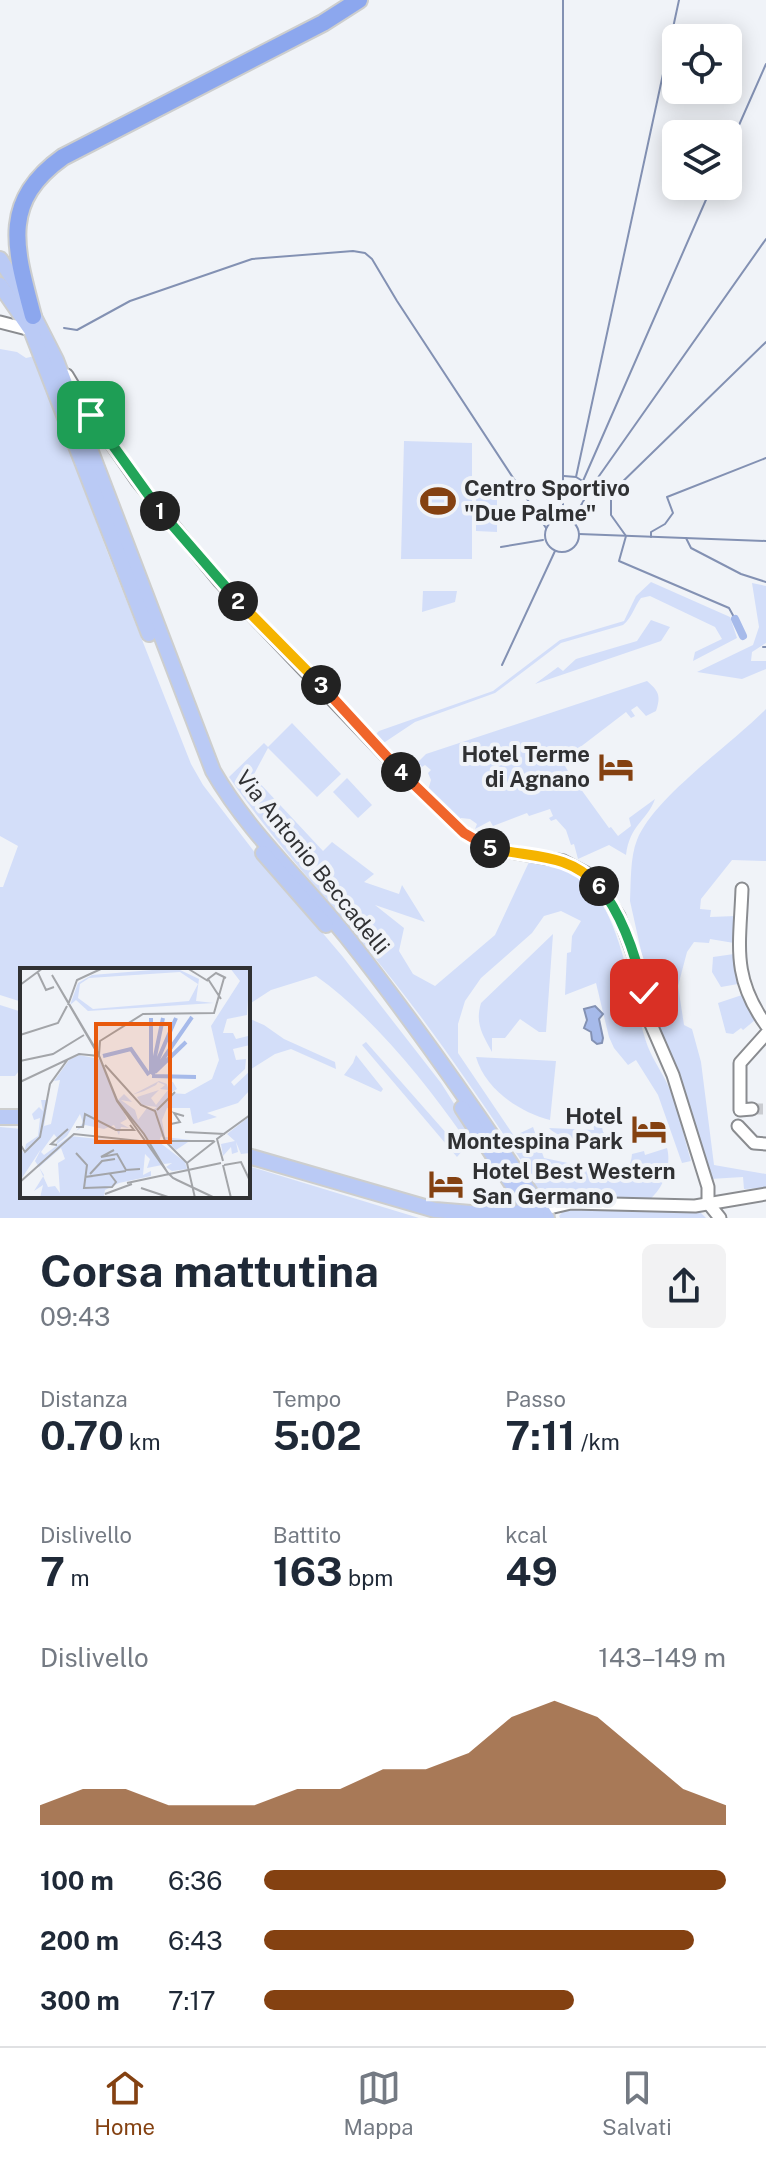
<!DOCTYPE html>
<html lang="it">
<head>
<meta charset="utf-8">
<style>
  :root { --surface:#fff; --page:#f2f2f3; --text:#1f2937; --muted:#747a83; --line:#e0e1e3; --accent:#844111 }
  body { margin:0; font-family:"Public Sans",sans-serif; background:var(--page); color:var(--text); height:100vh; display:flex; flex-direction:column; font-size:30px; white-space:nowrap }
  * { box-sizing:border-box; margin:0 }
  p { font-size:26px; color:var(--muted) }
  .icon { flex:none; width:44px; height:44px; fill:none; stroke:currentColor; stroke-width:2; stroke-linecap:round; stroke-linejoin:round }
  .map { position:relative; height:1218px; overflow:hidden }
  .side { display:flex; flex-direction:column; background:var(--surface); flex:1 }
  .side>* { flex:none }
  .tools { position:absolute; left:662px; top:24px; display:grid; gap:16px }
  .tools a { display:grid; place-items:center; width:80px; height:80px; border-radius:12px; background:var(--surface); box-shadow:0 4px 20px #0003; font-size:40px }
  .pin { position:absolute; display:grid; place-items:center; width:68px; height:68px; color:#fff; margin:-34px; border-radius:16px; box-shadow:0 4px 12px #0006 }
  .km { position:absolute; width:40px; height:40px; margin:-20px; border-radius:50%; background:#222; color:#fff; font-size:22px; line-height:40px; text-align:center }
  .round { display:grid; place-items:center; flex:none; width:84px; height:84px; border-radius:12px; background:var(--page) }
  .summary { display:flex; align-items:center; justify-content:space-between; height:136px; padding:0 40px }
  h1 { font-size:44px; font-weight:700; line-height:60px }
  .metrics { display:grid; grid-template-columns:repeat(3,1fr); gap:12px; height:136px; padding:8px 40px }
  .metrics div { display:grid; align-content:center }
  .metrics b { font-size:40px; font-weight:700 }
  .metrics small { font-size:22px; font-weight:400 }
  .metrics p { font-size:22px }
  .chart { height:224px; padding:16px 40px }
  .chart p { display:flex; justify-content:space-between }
  .chart svg { width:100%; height:144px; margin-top:8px; fill:var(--accent); opacity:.7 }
  ul { padding:0 40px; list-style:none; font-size:26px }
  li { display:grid; grid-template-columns:128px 96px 1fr; align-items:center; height:60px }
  li i { height:20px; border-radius:10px; background:var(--accent) }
  .tab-bar { display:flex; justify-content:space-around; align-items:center; height:112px; border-top:2px solid var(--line); background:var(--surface); font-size:22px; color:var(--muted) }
  .tab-bar a { display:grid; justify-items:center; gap:4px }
  .tab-bar .active { color:var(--accent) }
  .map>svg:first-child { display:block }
  .green { fill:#d3def9 }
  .water { fill:#a6baea; stroke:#8391b3; stroke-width:2 }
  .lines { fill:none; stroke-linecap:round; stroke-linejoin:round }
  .stream { stroke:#8391b3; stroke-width:2 }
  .canal { stroke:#a6baea; stroke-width:8 }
  .minor-tunnel { stroke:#caccd1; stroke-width:11; stroke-dasharray:11 5.5; stroke-linecap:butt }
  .minor-casing { stroke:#8a8c90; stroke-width:15 }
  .major-casing { stroke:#cdcece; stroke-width:18 }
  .highway-casing { stroke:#cdcece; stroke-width:20 }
  .minor { stroke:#fff; stroke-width:11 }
  .major { stroke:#bacaf5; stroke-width:14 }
  .highway { stroke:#8ca7ee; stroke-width:16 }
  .split-1-casing { stroke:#fff; stroke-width:16 }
  .split-2-casing { stroke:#fff; stroke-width:16 }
  .split-3-casing { stroke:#fff; stroke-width:16 }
  .split-4-casing { stroke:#fff; stroke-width:16 }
  .split-5-casing { stroke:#fff; stroke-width:16 }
  .split-6-casing { stroke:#fff; stroke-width:16 }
  .split-7-casing { stroke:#fff; stroke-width:16 }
  .split-1 { stroke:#22a559; stroke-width:10 }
  .split-2 { stroke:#22a559; stroke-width:10 }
  .split-3 { stroke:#f5b400; stroke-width:10 }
  .split-4 { stroke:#f0652b; stroke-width:10 }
  .split-5 { stroke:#f0652b; stroke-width:10 }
  .split-6 { stroke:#f5b400; stroke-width:10 }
  .split-7 { stroke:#22a559; stroke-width:10 }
  .labels { text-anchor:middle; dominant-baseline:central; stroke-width:8; stroke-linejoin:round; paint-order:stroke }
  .poi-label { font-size:22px; font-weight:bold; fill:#303133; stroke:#f0f3f8; text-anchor:start }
  .street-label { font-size:22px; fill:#303133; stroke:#f0f3f8 }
  .inset-river { fill:none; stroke:#a6baea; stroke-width:4 }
  .inset-road { fill:none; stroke:#a3a5a9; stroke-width:2 }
  .view { fill:#e8590c; fill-opacity:0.15; stroke:#e8590c; stroke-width:4 }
  .inset-edge { fill:none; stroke:#303133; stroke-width:4 }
</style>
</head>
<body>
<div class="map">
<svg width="766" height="1218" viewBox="0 0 766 1218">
  <rect width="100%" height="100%" fill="#f0f3f8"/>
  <g class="green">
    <path d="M0 349 17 352 26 358 35 356 107 551 191 764 203 785 259 858 343 957 441 1083 470 1129 463 1136C424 1080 371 1015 316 976L271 990 251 1003 248 1013V970L242 969 22 970V1002L0 995V887H3L18 846 0 836Z"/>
    <polygon points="404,441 472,443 472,559 401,559"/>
    <polygon points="476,486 497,486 497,532 476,531"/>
    <path d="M651 582 730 617 737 638 693 661 695 652 722 639 715 627 650 596 641 598C634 607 632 618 623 625L561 643 495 693 415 722 382 744 374 736 379 731 493 691 560 640 624 621 636 596Z"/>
    <polygon points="752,583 766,586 766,643 752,652 751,661 766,661 766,669 742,679 697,672 753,645 759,627"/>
    <polygon points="423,591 457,591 455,602 422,612"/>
    <polygon points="651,620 670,627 661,641 535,684 558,667 563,671 576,659 637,641"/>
    <path d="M647 681C659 691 661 696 656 711L646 716 637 706 631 710 635 716 631 718 626 712 562 761 571 776 576 773 579 777 575 781 609 828 611 827 618 836 631 826 629 818 655 799C647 821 630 824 626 855L609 845 578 859 574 844 571 845 566 830 556 819 551 821 549 818 553 816 550 809 529 816 527 813 493 826 490 821 475 829 477 824 470 819 461 818V823L428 790 431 780 428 773 431 770 425 765 422 767 418 762 426 754Z"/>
    <path d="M766 709V861L732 860 701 899 700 909 711 910 710 917 736 916 734 943 710 939 709 943 694 942 687 952 678 986 684 1025 692 1029 701 1062 714 1165 766 1174V1188L744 1189 743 1177 710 1179 691 1121 676 1067 659 1032 630 901C631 883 630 857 637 840 654 797 732 744 766 709Z"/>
    <path d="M292 723 341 774 317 797 268 748 253 776 323 851 332 842 374 874 364 882 399 894 402 885 425 922 375 905 404 928 399 951 413 974 435 986 495 935 529 862C549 866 571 869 586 883 622 916 631 1000 648 1047 654 1062 664 1075 670 1090 679 1113 684 1137 691 1161L682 1163 658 1095 636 1060 628 1065 614 1048 609 1037 596 983 565 995 567 953 571 952 572 936 581 921 561 911 544 916 532 933 481 978 465 1001 458 1024V1053L514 1136 533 1127 544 1158 615 1173C627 1171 631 1166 632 1154L644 1151 645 1155 667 1148C672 1166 663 1189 649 1200L567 1198 562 1195 550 1198 548 1204 529 1181 533 1178C487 1110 442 1042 391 978 338 910 278 848 229 777L264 743 268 747Z"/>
    <polygon points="347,778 372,805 358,818 333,792"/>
    <path d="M553 934 546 1032H539L520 1019 505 1038H492V1052C482 1034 475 1023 481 1003Z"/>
    <polygon points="734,954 738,984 721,987 712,972 713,957"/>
    <polygon points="742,995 755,1020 743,1030 741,1028 733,1034 726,1033 718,1003"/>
    <polygon points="0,1005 22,1012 22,1067 15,1076 0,1076"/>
    <polygon points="248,1018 264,1025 284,1039 335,1062 336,1069 291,1049 275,1054 248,1071"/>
    <polygon points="366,1042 462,1151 457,1157 362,1045"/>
    <polygon points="356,1055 383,1089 381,1092 344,1075 353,1063"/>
    <path d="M476 1057 556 1061 550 1120C519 1112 485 1089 476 1057Z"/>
    <path d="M599 1112 603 1132 609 1137 604 1152C585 1135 562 1142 549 1128L594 1130 592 1114Z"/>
    <polygon points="0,1127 22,1129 22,1196 248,1196 248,1166 419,1218 0,1218"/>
    <polygon points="564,1210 698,1210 706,1218 560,1218 559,1216"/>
  </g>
  <polygon class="water" points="595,1006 603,1014 599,1019 603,1038 602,1043 597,1044 592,1040 591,1032 584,1028 587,1020 584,1009"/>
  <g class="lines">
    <g class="stream">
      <polyline points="728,150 766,64"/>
      <polyline points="64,328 77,330 130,301 252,259 353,251 365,253 372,259 397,301 546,528"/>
      <polyline points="564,476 576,477 591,486"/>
      <polyline points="576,477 679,0"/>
      <polyline points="583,481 712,186"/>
      <polyline points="596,482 611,493 611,515 626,536 619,561 729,608 735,619"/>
      <polyline points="612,492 766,342"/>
      <circle cx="562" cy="535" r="17"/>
      <polyline points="563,518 563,0"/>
      <polyline points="572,521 592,486 766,239"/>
      <polyline points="579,534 766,541"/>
      <polyline points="651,537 651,532 665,524 673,513 667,497 766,458"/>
      <polyline points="686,538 691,548 741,574 766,582"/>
      <polyline points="501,547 543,540"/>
      <polyline points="763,647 766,647"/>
      <polyline points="502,665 555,551"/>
    </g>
    <polyline class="canal" points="735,619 743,636"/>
    <polyline class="minor-tunnel" points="752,1109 766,1109"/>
    <g class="minor-casing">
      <g id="minor">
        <polyline points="0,322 31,330"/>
        <polyline points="67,375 91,415 137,481 219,581 400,771 464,833 493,849 563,861 586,873 604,893 619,916 639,970 650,1022 673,1075 708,1187 708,1203"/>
        <path d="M742 889C740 945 731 976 766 1025"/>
        <polyline points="752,1109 740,1110 740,1063 766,1034"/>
        <polyline points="738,1126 754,1143 766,1144"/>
        <polyline points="708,1203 720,1218"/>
        <polyline points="541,1210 571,1203 695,1206 766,1194"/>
      </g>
    </g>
    <g class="major-casing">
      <g id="major">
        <path d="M0 259 22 293 56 360 213 771C248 832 302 881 346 936 418 1027 483 1121 547 1218"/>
        <polyline points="0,285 31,330 149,634"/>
        <polyline points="263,853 326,925"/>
        <polyline points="462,1108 534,1218"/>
        <polyline points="0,1117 22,1117"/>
        <polyline points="248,1156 435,1210 483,1214 537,1212"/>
      </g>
    </g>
    <g class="highway-casing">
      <path id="highway" d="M33 316C15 248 0 202 63 157L323 23 359 0"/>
    </g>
    <use href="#minor" class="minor"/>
    <use href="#major" class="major"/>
    <use href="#highway" class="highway"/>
  </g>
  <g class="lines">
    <g class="split-1-casing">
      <polyline id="split-1" points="91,415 160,511"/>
    </g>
    <g class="split-2-casing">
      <polyline id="split-2" points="160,511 238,601"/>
    </g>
    <g class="split-3-casing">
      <polyline id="split-3" points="238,601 321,685"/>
    </g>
    <g class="split-4-casing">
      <polyline id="split-4" points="321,685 401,772"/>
    </g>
    <g class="split-5-casing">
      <polyline id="split-5" points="401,772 464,833 490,848"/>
    </g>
    <g class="split-6-casing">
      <path id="split-6" d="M490 848C532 858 567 852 599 886"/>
    </g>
    <g class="split-7-casing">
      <path id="split-7" d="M599 886C623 916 636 956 644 993"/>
    </g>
    <use href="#split-1" class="split-1"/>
    <use href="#split-2" class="split-2"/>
    <use href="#split-3" class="split-3"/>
    <use href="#split-4" class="split-4"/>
    <use href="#split-5" class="split-5"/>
    <use href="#split-6" class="split-6"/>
    <use href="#split-7" class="split-7"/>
  </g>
  <defs>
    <g id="stadium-bare" transform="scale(2.76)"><path d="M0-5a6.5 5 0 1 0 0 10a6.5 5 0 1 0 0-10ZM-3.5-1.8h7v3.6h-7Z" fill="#844111" stroke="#f0f3f8" stroke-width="2.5" paint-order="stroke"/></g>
    <g id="hotel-bare" transform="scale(2.76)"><path d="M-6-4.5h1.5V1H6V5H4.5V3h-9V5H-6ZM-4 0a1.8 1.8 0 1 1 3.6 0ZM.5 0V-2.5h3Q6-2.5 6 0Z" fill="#844111" stroke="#f0f3f8" stroke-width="2.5" paint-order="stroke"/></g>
  </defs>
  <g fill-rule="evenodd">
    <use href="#stadium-bare" x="438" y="501"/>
    <use href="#hotel-bare" x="616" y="767"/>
    <use href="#hotel-bare" x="649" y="1129"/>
    <use href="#hotel-bare" x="446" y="1184"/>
  </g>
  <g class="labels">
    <g class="poi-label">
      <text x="464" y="488">Centro Sportivo<tspan x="464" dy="25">"Due Palme"</tspan></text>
      <text x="590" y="754" text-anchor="end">Hotel Terme<tspan x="590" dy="25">di Agnano</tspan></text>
      <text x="623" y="1116" text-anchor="end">Hotel<tspan x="623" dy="25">Montespina Park</tspan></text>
      <text x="472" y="1171">Hotel Best Western<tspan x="472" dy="25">San Germano</tspan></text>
    </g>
    <g class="street-label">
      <text transform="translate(313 862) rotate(51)">Via Antonio Beccadelli</text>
    </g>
  </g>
  <g transform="translate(20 968)">
    <rect width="230" height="230" fill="#f0f3f8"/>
    <path d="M156 0 179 11 176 33 194 35 68 43 56 32 50 37 58 15 72 7ZM160 4 178 16 169 33 73 41 58 30 60 16 69 10ZM210 0H230L227 47 207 51 203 65H213L216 71 228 68 230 60V77L213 81 216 92 226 91 225 101 211 114 214 118 230 103 229 123 218 135 187 145 197 149 173 156 170 140H147L142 152 145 169 171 172 156 182 141 168 139 174 165 194 167 201 152 203 146 199 152 195 144 196 98 132 104 126 112 134 101 132 115 142 118 152 127 140 133 142 137 139 122 137 117 129 139 122 131 130 136 137 148 122 140 121 145 117 138 114 136 117 124 123 112 127 139 113 147 116V120L149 113 153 114 157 121 150 125 165 126 192 111 199 92 191 58 220 13ZM59 87 79 91 107 151 100 155 109 160 101 159 99 167 94 157 84 161 65 157 56 163 63 155 60 146 47 168 35 178 38 171 34 166 21 184 24 187 50 168 126 176 142 197 127 200 130 191 125 186 123 207 131 203V208L99 215 85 222 84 229 20 230 23 217 14 223 24 207 15 193 21 181 0 213V180L4 185 6 176 18 168 20 150 14 152 12 146 19 139 23 143 21 132H28L24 158 31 156 40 112 34 113 49 92ZM41 180 45 191 38 195 40 225 35 218 28 219 19 199ZM230 148V185L221 186 216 174 218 184 212 186 211 179 203 188 201 176 215 173 207 166Z" fill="#d3def9" fill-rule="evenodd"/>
    <path class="inset-river" d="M83 88 111 81 129 107M133 98 143 50M133 103 156 50M135 104 166 74M131 106V50M132 107 172 49M132 108 176 109"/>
    <path class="inset-road" d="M167 0 188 13M18 5 26 22 34 19M0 17 23 0M201 31 188 11 196 5 206 10M48 37 57 12 83 0M0 67 38 55 47 38M79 87 80 73 123 46 194 45 204 10M0 93 33 86 64 67M85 97 121 137 135 143 145 173 167 195 175 230M0 114 59 86 79 88M137 142 155 124M151 156 160 154 154 145 164 148M56 159H63L65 146 96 162H114L110 157M165 164 205 166M147 173H194M0 176 5 184 20 169 30 116 48 91M37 177 31 176 48 161M94 182 81 189 97 186 106 202 120 201M56 185 67 197 64 220 92 219 96 214 90 206M203 193 197 171 230 147M167 195 195 173M203 197 211 230M204 197 221 194 230 213M70 206 82 193 95 191M149 207 124 166 97 132 78 85 32 7 79 88 97 133 148 205 153 210 157 212 195 230M73 208 65 209 106 203M0 214 54 166 129 174M107 215 201 195M121 220 151 230M85 226 112 216"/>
    <path class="view" d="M76 56H150V174H76Z"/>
    <rect width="230" height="230" class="inset-edge"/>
  </g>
</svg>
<div class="tools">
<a><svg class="icon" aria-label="locate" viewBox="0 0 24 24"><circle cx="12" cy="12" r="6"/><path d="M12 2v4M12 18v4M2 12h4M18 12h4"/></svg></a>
<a><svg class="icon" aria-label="layers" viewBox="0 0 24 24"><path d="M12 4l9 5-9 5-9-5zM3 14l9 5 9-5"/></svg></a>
</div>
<div class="pin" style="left:91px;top:415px;background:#1e9e55"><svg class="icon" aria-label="arrive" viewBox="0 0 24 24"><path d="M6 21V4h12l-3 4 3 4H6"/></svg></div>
<div class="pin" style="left:644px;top:993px;background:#d93025"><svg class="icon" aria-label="check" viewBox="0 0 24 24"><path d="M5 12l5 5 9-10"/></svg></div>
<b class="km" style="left:160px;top:511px">1</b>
<b class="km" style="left:238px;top:601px">2</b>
<b class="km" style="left:321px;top:685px">3</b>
<b class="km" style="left:401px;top:772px">4</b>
<b class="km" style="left:490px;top:848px">5</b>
<b class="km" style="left:599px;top:886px">6</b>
</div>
<section class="side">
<div class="summary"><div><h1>Corsa mattutina</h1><p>09:43</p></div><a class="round"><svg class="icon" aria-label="share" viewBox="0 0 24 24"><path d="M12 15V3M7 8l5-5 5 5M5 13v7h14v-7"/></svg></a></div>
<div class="metrics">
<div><p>Distanza</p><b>0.70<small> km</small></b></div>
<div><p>Tempo</p><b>5:02</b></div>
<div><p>Passo</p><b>7:11<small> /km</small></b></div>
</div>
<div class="metrics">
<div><p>Dislivello</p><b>7<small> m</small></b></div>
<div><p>Battito</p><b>163<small> bpm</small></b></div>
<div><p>kcal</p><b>49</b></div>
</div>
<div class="chart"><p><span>Dislivello</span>143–149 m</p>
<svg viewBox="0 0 160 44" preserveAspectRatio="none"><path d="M0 44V38L10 33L20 33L30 38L40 38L50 38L60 33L70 33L80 27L90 27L100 22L110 11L120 6L130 11L140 22L150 33L160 38V44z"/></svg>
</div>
<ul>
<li><b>100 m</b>6:36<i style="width:100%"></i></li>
<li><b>200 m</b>6:43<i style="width:93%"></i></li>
<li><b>300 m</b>7:17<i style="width:67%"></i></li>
</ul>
</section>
<nav class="tab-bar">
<a class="active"><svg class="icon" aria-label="home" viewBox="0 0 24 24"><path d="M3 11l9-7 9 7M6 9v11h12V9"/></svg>Home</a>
<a><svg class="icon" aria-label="map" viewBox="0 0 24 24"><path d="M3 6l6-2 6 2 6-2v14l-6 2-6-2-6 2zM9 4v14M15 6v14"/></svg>Mappa</a>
<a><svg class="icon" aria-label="saved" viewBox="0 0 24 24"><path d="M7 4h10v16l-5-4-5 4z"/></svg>Salvati</a>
</nav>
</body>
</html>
